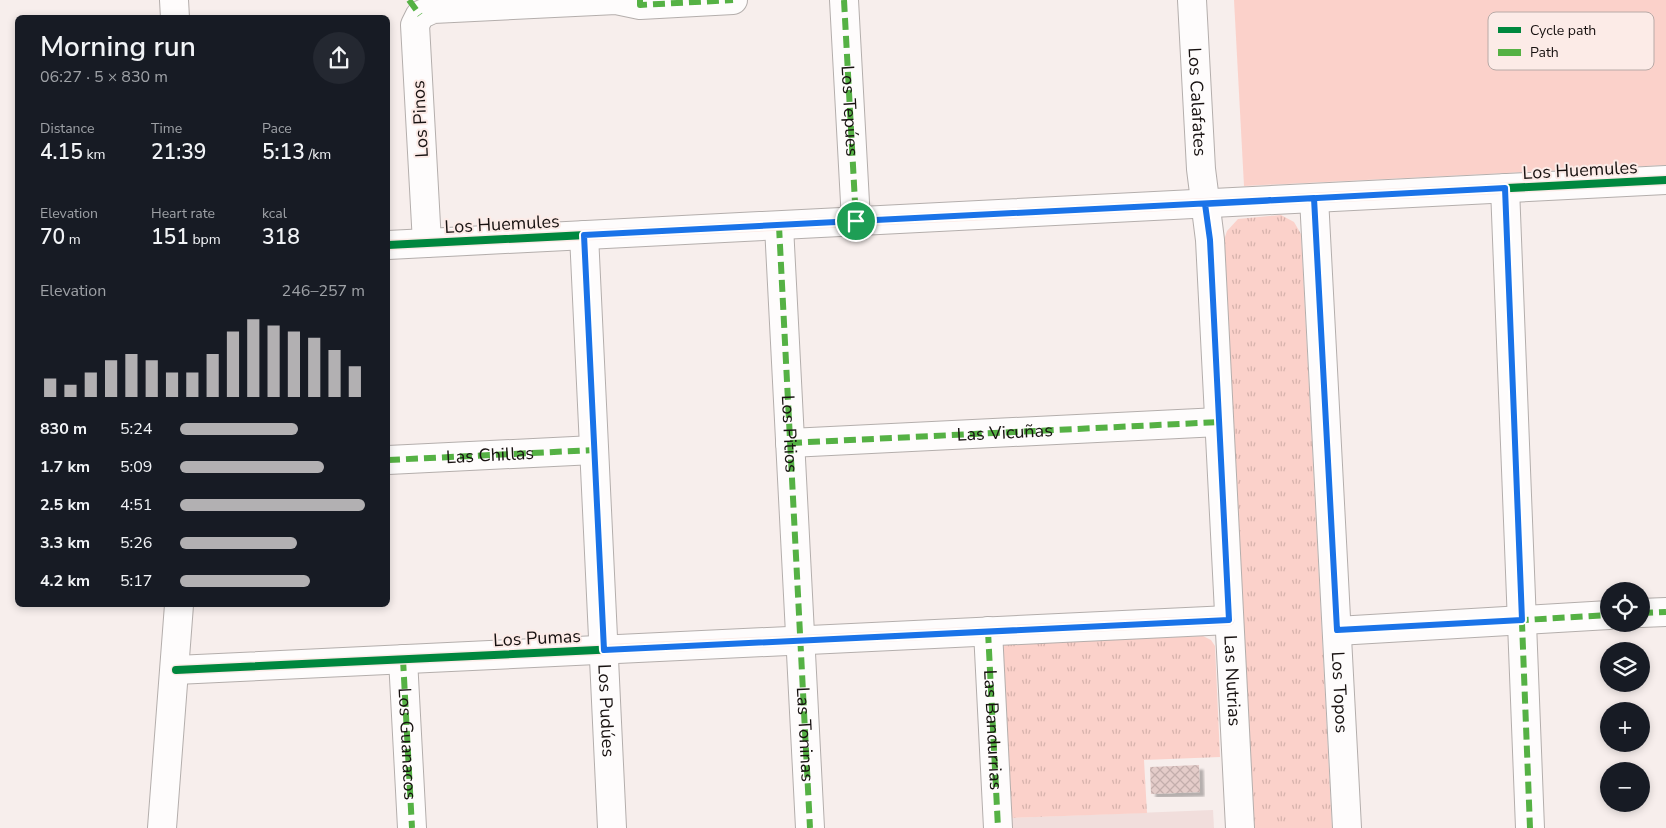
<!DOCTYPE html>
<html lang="en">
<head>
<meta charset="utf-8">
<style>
  :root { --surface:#171b24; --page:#242831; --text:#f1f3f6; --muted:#9ea1a6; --accent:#b2b0b2 }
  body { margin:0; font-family:"Nunito Sans",sans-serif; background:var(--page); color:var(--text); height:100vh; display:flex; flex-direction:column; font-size:19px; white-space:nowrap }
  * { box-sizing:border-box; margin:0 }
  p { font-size:16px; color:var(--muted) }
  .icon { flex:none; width:28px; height:28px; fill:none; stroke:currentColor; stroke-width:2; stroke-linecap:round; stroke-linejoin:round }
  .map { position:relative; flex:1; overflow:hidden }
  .drawer { position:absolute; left:15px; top:15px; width:375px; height:592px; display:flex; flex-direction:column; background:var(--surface); border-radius:8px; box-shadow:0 2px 8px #0003 }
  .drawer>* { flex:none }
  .controls { position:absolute; left:1600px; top:582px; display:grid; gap:10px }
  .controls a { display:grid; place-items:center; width:50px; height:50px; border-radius:50%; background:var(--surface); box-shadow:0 2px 8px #0003; font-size:25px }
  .pin { position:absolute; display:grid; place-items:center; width:42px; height:42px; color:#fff; margin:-21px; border:2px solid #fff; border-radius:50%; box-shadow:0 1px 5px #0007 }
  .round { display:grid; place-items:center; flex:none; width:52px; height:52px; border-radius:26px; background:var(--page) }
  .overview { display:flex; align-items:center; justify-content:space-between; height:85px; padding:0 25px }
  h1 { font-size:28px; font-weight:600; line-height:38px }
  .stats { display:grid; grid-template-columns:repeat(3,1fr); gap:8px; height:85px; padding:5px 25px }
  .stats div { display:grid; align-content:center }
  .stats b { font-size:21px; font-weight:600 }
  .stats small { font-size:14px; font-weight:400 }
  .stats p { font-size:14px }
  .chart { height:140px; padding:10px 25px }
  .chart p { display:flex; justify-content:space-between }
  .chart svg { width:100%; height:90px; margin-top:5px; stroke:var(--accent); stroke-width:6 }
  ul { padding:0 25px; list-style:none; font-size:16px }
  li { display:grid; grid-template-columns:80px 60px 1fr; align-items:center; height:38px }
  li i { height:12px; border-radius:6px; background:var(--accent) }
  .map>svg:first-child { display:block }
  .built { fill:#f1dedc }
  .grass { fill:#fbd1ca }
  .park { fill:url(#park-tufts) }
  .building { fill:url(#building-cross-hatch); filter:url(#shadow) }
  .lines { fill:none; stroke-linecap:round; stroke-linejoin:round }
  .minor-casing { stroke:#b4aeac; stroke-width:30 }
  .secondary-casing { stroke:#b4aeac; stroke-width:30 }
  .minor { stroke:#fefcfc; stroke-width:28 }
  .secondary { stroke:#fefcfc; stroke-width:28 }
  .quiet { stroke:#55b144; stroke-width:6; stroke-dasharray:12 6; stroke-linecap:butt }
  .cycleway-casing { stroke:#fcebe7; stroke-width:11 }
  .cycleway { stroke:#00873e; stroke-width:8 }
  .route-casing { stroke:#fff; stroke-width:10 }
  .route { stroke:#1a73e8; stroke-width:6 }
  .labels { text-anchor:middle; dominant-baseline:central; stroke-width:4; stroke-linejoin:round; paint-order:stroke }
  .street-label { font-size:18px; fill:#181211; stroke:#fcebe7 }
  .key { fill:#fcebe7; stroke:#b8aaa7; stroke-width:1 }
  .key-label { font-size:14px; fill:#181211 }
</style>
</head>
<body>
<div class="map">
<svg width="1666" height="828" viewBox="0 0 1666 828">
  <defs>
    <pattern id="park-tufts" width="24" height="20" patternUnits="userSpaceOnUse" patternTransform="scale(1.25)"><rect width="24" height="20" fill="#fbd1ca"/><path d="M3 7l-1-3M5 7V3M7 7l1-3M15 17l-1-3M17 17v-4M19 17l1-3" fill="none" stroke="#d6b2ac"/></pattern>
    <pattern id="building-cross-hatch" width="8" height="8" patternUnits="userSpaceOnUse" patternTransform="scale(1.25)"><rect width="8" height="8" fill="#e4ccc9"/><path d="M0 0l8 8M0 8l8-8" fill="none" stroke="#c3aeac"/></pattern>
    <filter id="shadow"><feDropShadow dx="4.5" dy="4.5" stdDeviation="1" flood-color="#0004"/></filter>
  </defs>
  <rect width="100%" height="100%" fill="#f7eeec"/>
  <polygon class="built" points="1213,810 1214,828 1008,828 1008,818"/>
  <polygon class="grass" points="1234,0 1666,0 1666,165 1244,186"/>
  <g class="park">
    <polygon points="1281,215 1294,222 1301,234 1332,828 1254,828 1224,240 1227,231 1238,219"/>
    <polygon points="1203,636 1211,640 1215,646 1220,757 1144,760 1147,813 1008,818 1001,647 1008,644"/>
  </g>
  <polygon class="building" points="1199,765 1200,792 1151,794 1150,767"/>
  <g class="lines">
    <g class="minor-casing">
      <g id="minor">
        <path id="s1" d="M844 0 856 221"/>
        <path id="s2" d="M1192 0 1201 169 1210 240 1240 828"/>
        <polyline points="1505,188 1530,828"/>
        <path id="s3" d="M1314 198 1347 828"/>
        <polyline points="779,226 810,828"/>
        <path id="s4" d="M584 235 612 828"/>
        <polyline points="427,243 415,25 420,15 433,9 616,0 640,5 733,0"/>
        <polyline points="388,245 1666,180"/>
        <path id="s5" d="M790 443 1219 422"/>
        <polyline points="388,460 594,450"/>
        <polyline points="1641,613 1666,612"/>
        <path id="s6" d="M988 631 998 828"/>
        <polyline points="1337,631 1609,615"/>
        <polyline points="403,659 412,828"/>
        <polyline points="176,670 1229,620"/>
      </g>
    </g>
    <g class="secondary-casing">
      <g id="secondary">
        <polyline points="174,0 175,18"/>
        <polyline points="162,828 179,605"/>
      </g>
    </g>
    <use href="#minor" class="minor"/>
    <use href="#secondary" class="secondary"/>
    <g class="quiet">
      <polyline points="409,0 420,15"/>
      <polyline points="640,0 640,5 733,0"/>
      <polyline points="844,0 856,221"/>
      <polyline points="1505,188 1530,828"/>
      <path id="s7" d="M779 226 810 828"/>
      <polyline points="790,443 1219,422"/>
      <path id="s8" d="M388 460 594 450"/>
      <polyline points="1641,613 1666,612"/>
      <polyline points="988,631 998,828"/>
      <polyline points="1337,631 1609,615"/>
      <path id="s9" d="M403 659 412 828"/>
    </g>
    <g class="cycleway-casing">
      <g id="cycleway">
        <polyline points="388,245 1666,180"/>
        <polyline points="176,670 1229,620"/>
      </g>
    </g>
    <use href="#cycleway" class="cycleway"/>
  </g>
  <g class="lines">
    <g class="route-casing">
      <polyline id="route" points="856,221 584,235 604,650 1229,620 1210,240 1205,204 1505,188 1522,620 1337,630 1314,198 856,221"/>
    </g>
    <use href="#route" class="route"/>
  </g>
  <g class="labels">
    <g class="street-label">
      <text stroke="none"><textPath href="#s2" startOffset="102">Los Calafates</textPath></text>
      <text stroke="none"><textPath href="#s1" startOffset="111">Los Tepúes</textPath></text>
      <text transform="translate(420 119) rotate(-93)">Los Pinos</text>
      <text transform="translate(1580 170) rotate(-3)">Los Huemules</text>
      <text transform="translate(502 224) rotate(-3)">Los Huemules</text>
      <text stroke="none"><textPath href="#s7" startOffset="208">Los Pitios</textPath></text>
      <text stroke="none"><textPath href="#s5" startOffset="215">Las Vicuñas</textPath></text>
      <text stroke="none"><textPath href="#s8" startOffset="102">Las Chillas</textPath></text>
      <text transform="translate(537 638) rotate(-3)">Los Pumas</text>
      <text stroke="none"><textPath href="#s2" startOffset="682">Las Nutrias</textPath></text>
      <text stroke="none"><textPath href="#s3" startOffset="495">Los Topos</textPath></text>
      <text stroke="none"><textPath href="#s4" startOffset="476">Los Pudúes</textPath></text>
      <text stroke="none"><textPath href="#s6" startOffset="99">Las Bandurrias</textPath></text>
      <text stroke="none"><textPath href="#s7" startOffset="509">Las Toninas</textPath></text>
      <text stroke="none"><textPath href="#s9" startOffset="85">Los Guanacos</textPath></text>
    </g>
  </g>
  <rect x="1488" y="12" width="166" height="58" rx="8" class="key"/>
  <rect x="1498" y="27" width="23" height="6" fill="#00873e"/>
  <rect x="1498" y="49" width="23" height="7" fill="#55b144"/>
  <g class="key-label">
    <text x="1530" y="35">Cycle path</text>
    <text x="1530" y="57">Path</text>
  </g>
</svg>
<div class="controls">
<a><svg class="icon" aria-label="locate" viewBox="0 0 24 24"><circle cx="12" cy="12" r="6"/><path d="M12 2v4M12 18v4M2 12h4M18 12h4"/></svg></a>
<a><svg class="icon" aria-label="layers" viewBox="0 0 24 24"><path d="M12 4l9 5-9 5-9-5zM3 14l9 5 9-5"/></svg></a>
<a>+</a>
<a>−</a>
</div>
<div class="pin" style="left:856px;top:221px;background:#1e9e55"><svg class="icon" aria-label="arrive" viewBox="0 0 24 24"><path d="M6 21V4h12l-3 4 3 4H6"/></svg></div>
<section class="drawer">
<div class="overview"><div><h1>Morning run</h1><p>06:27 · 5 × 830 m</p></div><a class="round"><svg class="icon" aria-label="share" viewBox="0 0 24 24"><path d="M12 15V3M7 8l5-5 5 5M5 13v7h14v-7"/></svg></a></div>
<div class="stats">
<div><p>Distance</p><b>4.15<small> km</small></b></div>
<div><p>Time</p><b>21:39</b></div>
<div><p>Pace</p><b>5:13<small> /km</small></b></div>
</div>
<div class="stats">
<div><p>Elevation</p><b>70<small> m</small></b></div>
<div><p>Heart rate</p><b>151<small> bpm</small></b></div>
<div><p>kcal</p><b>318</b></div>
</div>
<div class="chart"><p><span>Elevation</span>246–257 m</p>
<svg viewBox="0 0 160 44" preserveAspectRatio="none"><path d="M5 44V35M15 44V38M25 44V32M35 44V26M45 44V23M55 44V26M65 44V32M75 44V32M85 44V23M95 44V12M105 44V6M115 44V9M125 44V12M135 44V15M145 44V21M155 44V29"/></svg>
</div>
<ul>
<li><b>830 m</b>5:24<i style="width:64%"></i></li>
<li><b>1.7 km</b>5:09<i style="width:78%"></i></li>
<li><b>2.5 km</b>4:51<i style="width:100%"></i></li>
<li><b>3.3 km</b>5:26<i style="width:63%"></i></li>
<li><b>4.2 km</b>5:17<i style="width:70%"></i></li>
</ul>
</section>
</div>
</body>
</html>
